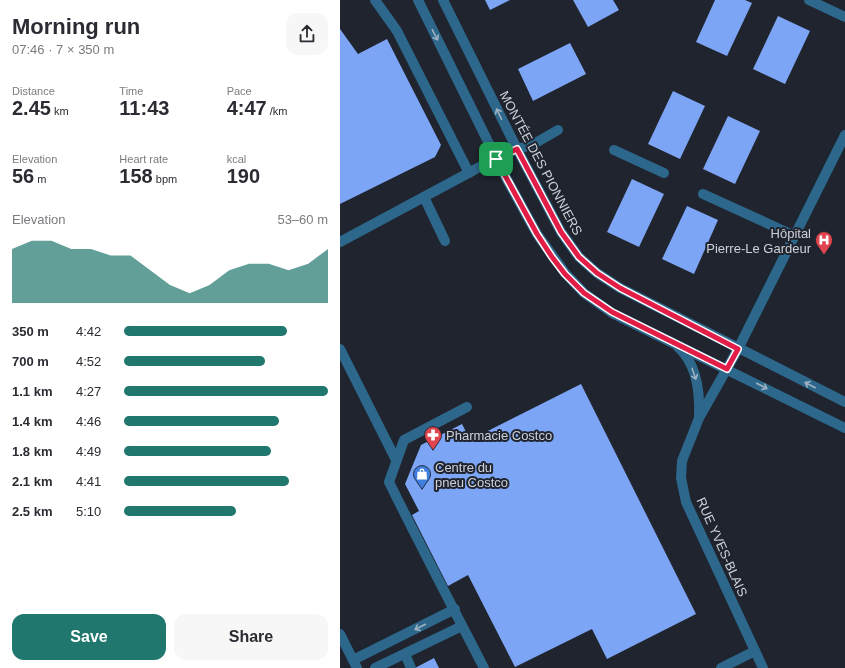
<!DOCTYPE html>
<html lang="en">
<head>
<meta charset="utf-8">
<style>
  :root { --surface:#fff; --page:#f7f7f7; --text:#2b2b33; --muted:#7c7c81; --accent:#20776d }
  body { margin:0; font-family:Helvetica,sans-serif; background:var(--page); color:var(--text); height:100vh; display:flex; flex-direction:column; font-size:15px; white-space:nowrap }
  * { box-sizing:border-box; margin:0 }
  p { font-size:13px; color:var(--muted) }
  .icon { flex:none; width:22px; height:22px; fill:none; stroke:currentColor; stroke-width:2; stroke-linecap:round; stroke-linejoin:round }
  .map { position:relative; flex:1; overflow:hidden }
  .drawer { display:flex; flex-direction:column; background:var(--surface); width:340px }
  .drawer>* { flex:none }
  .pin { position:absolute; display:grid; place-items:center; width:34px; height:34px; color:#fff; margin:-17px; border-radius:8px; box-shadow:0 2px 6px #0006 }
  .round { display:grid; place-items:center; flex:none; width:42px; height:42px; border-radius:12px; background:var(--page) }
  .summary { display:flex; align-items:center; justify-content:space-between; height:68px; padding:0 12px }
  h1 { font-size:22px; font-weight:600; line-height:30px }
  .metrics { display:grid; grid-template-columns:repeat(3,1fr); gap:6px; height:68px; padding:4px 12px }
  .metrics div { display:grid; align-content:center }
  .metrics b { font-size:20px; font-weight:600 }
  .metrics small { font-size:11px; font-weight:400 }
  .metrics p { font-size:11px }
  .chart { height:112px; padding:8px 12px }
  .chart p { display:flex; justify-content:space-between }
  .chart svg { width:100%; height:72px; margin-top:4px; fill:var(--accent); opacity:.7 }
  .primary-button { display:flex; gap:8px; margin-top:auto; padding:8px 12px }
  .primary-button a { flex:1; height:46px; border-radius:12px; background:var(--accent); color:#fff; font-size:16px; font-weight:600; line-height:46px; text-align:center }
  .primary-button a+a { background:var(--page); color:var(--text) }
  ul { padding:0 12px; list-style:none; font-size:13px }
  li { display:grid; grid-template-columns:64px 48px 1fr; align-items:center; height:30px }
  li i { height:10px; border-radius:5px; background:var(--accent) }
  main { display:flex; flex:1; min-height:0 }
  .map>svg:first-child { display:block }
  .building { fill:#7da5f5 }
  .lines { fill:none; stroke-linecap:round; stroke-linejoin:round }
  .minor { stroke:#2d688c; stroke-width:10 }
  .oneway { stroke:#9eb2c1 }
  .route-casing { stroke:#fff; stroke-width:8 }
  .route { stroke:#e11d48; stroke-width:5 }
  .labels { text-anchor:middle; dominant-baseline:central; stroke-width:4; stroke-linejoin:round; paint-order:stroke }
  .street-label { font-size:13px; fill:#ced1d8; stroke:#1f242e }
  .poi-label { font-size:13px; fill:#ced1d8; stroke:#1f242e; text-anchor:start }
</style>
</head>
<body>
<main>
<section class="drawer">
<div class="summary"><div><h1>Morning run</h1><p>07:46 · 7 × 350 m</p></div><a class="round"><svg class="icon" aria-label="share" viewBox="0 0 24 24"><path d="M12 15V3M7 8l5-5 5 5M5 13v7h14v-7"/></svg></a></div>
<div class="metrics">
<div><p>Distance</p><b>2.45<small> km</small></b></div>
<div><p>Time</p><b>11:43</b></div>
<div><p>Pace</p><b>4:47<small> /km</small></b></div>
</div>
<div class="metrics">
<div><p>Elevation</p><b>56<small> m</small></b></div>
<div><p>Heart rate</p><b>158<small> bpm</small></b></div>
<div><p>kcal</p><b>190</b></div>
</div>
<div class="chart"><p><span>Elevation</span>53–60 m</p>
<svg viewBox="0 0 160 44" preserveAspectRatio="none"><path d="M0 44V11L10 6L20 6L30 11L40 11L50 15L60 15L70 24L80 33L90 38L100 33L110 24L120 20L130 20L140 24L150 20L160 11V44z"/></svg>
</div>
<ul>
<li><b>350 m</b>4:42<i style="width:80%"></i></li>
<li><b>700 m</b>4:52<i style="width:69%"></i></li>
<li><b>1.1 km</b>4:27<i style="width:100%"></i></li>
<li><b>1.4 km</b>4:46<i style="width:76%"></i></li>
<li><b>1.8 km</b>4:49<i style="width:72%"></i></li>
<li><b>2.1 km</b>4:41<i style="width:81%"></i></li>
<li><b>2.5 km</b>5:10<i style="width:55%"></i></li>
</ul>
<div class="primary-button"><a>Save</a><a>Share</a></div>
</section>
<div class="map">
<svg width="505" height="668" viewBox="0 0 505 668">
  <rect width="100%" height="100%" fill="#1f242e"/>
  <g class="building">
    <polygon points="145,0 170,0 150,10"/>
    <polygon points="233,0 273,0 279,10 248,27"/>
    <polygon points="375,0 405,0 412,3 387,56 356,42"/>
    <polygon points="438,16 470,31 445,84 413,69"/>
    <polygon points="0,29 18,54 47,39 101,145 95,157 0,204"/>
    <polygon points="230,43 246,74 193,101 178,69"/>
    <polygon points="333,91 365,106 340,159 308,144"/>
    <polygon points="388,116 420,131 395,184 363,169"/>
    <polygon points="292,179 324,194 299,247 267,232"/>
    <polygon points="347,206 378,220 354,274 322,259"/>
    <polygon points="241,384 356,614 267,659 252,629 175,667 128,575 108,586 72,515 79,511 65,484 81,445 122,424 130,440"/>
    <polygon points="94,658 99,668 75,668"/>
  </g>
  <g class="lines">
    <g class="minor">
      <polyline points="35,0 57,31 129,173"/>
      <polyline points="78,0 165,176 197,234 225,273 244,293 272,313 505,428"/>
      <polyline points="103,0 177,149 221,232 239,257 257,273 280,288 505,402"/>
      <polyline points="469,0 505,17"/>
      <polyline points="274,150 324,173"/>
      <polyline points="363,194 455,236"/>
      <polyline points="84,197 105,241"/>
      <polyline points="0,242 147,163 177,149 192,145 218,130"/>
      <path d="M338 347C357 364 360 392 359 416"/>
      <polyline points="0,349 56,460"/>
      <path d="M127 407 64 440 49 482C80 545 112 606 144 668"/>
      <polyline points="0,634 17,668"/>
      <polyline points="65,654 71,668"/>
      <polyline points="13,660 115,609"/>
      <polyline points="35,668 122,626"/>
      <polyline points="381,668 415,651"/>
      <polyline points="423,668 346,502 341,478 342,461 359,418 398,349 505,135"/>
    </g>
  </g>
  <defs><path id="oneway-shaft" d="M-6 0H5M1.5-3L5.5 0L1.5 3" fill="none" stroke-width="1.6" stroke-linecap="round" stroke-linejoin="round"/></defs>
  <g class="oneway">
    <use href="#oneway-shaft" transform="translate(95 35) rotate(63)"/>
    <use href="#oneway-shaft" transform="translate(159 114) rotate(-116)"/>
    <use href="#oneway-shaft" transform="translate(354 374) rotate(71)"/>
    <use href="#oneway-shaft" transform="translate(470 385) rotate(-153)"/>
    <use href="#oneway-shaft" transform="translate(422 386) rotate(27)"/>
    <use href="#oneway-shaft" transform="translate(80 627) rotate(153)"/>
  </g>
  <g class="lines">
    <g class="route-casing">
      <polygon id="route" points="177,149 221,232 239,257 257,273 280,288 398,349 387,369 272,312 244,293 225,274 212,257 197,234 156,159"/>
    </g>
    <use href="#route" class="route"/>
  </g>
  <defs>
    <g id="hospital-pin" transform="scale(0.9)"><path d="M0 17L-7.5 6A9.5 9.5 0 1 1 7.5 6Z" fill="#e0444e" stroke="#1f242e"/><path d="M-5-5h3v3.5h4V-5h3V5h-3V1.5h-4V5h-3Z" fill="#fff"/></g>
    <g id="pharmacy-pin" transform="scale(0.9)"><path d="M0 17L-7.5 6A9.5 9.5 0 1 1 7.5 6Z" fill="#e0444e" stroke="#1f242e"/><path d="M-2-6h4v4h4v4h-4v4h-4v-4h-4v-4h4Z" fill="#fff"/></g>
    <g id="shop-pin" transform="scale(0.9)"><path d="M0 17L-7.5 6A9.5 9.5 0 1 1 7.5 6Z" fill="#3f7fe0" stroke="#1f242e"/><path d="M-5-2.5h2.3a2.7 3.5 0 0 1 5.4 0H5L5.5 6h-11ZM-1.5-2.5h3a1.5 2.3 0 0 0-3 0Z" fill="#fff"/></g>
  </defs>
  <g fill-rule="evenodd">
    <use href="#hospital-pin" x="484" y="240"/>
    <use href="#pharmacy-pin" x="93" y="435"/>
    <use href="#shop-pin" x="82" y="474"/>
  </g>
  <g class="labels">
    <g class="street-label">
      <text transform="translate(201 163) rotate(62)">MONTÉE DES PIONNIERS</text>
      <text transform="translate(382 547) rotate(66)">RUE YVES-BLAIS</text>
    </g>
    <g class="poi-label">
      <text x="471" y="233" text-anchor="end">Hôpital<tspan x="471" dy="15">Pierre-Le Gardeur</tspan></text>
      <text x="106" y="435">Pharmacie Costco</text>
      <text x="95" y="467">Centre du<tspan x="95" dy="15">pneu Costco</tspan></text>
    </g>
  </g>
</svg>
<div class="pin" style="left:156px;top:159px;background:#1e9e55"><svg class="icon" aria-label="arrive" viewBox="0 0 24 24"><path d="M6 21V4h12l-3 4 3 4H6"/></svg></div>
</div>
</main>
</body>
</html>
